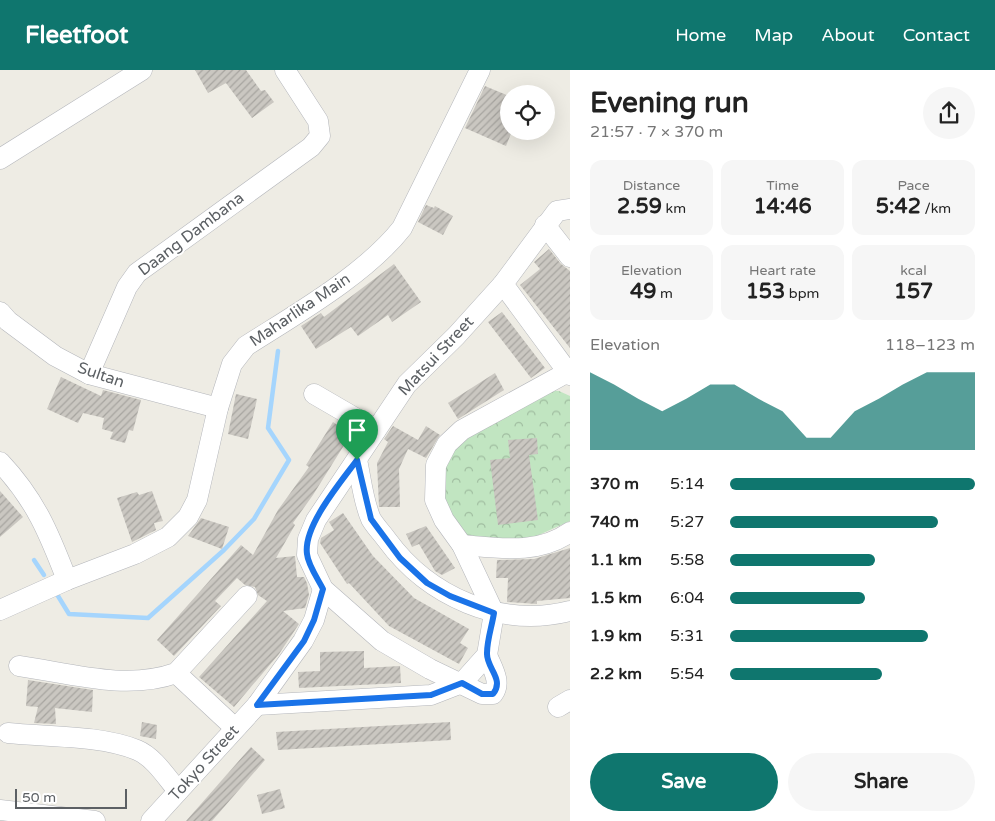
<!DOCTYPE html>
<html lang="en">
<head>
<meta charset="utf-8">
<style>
  :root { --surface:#fff; --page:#f6f6f6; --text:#222; --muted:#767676; --accent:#0f766e }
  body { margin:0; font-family:"Varela Round",sans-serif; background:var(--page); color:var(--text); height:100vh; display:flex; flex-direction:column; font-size:19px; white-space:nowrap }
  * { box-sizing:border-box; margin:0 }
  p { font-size:16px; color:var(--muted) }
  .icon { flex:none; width:28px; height:28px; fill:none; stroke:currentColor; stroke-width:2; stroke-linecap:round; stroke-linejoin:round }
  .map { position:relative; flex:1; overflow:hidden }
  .sheet { display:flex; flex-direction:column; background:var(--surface); width:425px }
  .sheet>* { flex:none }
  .tools { position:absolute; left:500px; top:15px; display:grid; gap:10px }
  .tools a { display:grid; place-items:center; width:55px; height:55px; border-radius:50%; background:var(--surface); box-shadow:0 5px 20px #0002; font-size:25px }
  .scale { position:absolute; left:15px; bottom:12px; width:112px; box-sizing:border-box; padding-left:5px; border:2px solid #5c6064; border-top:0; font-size:14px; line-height:18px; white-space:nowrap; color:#5c6064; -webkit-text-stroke:4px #fff; paint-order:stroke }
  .pin { position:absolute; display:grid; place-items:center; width:42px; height:42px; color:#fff; margin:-51px -21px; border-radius:50% 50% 50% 0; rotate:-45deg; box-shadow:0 0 5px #0007 }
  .pin .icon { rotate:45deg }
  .round { display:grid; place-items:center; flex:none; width:52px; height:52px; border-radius:26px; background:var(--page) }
  .headline { display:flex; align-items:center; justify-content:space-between; height:85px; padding:0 20px }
  h1 { font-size:28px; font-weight:800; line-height:38px }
  .stats { display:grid; grid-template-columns:repeat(3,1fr); gap:8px; height:85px; padding:5px 20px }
  .stats div { display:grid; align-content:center; border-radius:12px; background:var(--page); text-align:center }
  .stats b { font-size:21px; font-weight:800 }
  .stats small { font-size:14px; font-weight:400 }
  .stats p { font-size:14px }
  .chart { height:140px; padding:10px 20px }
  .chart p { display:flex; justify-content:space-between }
  .chart svg { width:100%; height:90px; margin-top:5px; fill:var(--accent); opacity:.7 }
  .primary-button { display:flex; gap:10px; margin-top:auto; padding:10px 20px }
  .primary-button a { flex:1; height:58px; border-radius:30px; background:var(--accent); color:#fff; font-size:20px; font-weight:800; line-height:58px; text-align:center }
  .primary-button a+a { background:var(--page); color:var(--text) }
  ul { padding:0 20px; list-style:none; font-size:16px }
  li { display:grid; grid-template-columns:80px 60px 1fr; align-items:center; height:38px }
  li i { height:12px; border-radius:6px; background:var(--accent) }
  header { display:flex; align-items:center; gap:30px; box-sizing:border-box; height:70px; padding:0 25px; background:var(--accent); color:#fff }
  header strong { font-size:24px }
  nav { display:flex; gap:28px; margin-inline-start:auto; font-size:18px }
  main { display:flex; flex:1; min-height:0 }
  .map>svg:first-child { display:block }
  .forest { fill:url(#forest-crowns) }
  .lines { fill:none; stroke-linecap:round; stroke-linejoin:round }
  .stream { stroke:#a5d5fd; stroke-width:4.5 }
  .building { fill:url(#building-hatch) }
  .minor-casing { stroke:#b4b6bb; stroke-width:21 }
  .minor { stroke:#fff; stroke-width:20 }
  .route-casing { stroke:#fff; stroke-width:10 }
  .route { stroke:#1a73e8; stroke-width:6 }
  .labels { text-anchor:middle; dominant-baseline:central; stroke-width:4; stroke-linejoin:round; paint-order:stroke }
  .street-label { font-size:16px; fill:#5c6064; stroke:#fff }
</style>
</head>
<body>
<header>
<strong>Fleetfoot</strong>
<nav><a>Home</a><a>Map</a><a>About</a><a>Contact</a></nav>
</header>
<main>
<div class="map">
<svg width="570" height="751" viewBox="0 0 570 751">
  <defs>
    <pattern id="forest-crowns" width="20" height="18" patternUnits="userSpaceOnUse" patternTransform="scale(1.25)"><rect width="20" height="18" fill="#c1e5c1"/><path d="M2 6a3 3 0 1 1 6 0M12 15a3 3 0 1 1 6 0" fill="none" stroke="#a0bda0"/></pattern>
    <pattern id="building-hatch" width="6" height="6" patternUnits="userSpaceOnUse" patternTransform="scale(1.25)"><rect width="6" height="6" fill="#cac7c1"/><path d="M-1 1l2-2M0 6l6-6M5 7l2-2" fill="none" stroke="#a7a5a0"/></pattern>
  </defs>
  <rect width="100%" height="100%" fill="#eeece4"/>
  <polygon class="forest" points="545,320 559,321 570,326 570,451 530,469 475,468 458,462 443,428 443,398 462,367"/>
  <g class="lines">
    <g class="stream">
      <polyline points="34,490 44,505"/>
      <polyline points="58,526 69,544 148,548 224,480 254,449 289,390 268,358 278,281"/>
    </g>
  </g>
  <g class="building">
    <polygon points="195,0 246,0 261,21 265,20 274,32 252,48 226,13 208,23"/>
    <polygon points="485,16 509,26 509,61 512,61 506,76 465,58"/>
    <polygon points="426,135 434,138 435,136 453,146 443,165 418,152"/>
    <polygon points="549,179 561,194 570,201 570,278 520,215 540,199 534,192"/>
    <polygon points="394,194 421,232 392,252 388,245 358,266 351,257 316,279 301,256 321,243 324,247"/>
    <polygon points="502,242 545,298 531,308 488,252"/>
    <polygon points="495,303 504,320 458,349 448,333"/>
    <polygon points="61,307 101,326 103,320 141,330 133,361 129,360 125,373 110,369 113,362 102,359 104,348 83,343 78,353 47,339"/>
    <polygon points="236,324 257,329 248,369 228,364"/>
    <polygon points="333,352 351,364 313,425 293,453 295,455 276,488 295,486 297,507 304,507 307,513 309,525 305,538 283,541 299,554 279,584 234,637 199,607 267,531 258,525 255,517 245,515 237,508 215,531 221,536 174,586 157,570 241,475 253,485 278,440 309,397 306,395"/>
    <polygon points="393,356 418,370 426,356 440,365 426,388 408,379 399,399 400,437 379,437 377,393 388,372 384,369"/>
    <polygon points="537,368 538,384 529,385 538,450 498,455 490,390 510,388 508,370"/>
    <polygon points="0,421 23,447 0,467"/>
    <polygon points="152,421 163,451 154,453 156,460 132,472 117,428 137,422 139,425"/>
    <polygon points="343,443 373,486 414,528 469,559 460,573 468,578 459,594 389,556 349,513 347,514 320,473 321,468 334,460 329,452"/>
    <polygon points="201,448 229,457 222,479 188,466"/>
    <polygon points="426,456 455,498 442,505 435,501 419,474 412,477 406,464"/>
    <polygon points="570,478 570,528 537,531 537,534 507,532 508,508 496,508 497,490 534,489"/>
    <polygon points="364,581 364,598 400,596 401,613 299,618 298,602 320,601 320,582"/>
    <polygon points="28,610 93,620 92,642 55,638 56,654 34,653 38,637 26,636"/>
    <polygon points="142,652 157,655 156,669 140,666"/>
    <polygon points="450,652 451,670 278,680 276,662"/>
    <polygon points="251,677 265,690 212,751 186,751"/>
    <polygon points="280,719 285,738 262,744 257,725"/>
  </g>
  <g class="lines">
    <g class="minor-casing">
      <g id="minor">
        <polyline points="0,89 142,0"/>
        <polyline points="545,155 570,187"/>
        <polyline points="503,214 570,305"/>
        <polyline points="0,242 8,251 55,286 89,304 218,338"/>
        <polyline points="89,304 127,217 137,203 311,77 320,66 318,51 285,0"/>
        <polyline points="314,324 376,360"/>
        <path d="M357 390C361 408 363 431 371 449 375 456 382 463 387 470 428 526 500 559 570 541"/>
        <path d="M0 392C35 429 49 463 67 510"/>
        <path d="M462 475C499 478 538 485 570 462"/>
        <path d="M0 540 67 510 135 484 168 467 188 447 197 430 218 338 232 294 246 276C296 244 366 204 402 158L480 0"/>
        <path d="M487 585C492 598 502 612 493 624H482L430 599 382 571 323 519 307 485 308 469 316 450 407 314 456 266 503 214 557 141 570 139"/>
        <path d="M19 596C69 603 126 621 176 603L247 526"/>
        <polyline points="176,603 235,658"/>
        <polyline points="257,635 431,625 462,613 487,585 494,543 462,475 444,450 435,430 436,395 447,374 462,360 568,302"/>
        <polyline points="558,637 570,630"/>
        <path d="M8 663C47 667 101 665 137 680 154 687 167 708 178 721"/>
        <polyline points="0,740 95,751"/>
        <polyline points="151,751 257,635 303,571 314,550 323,519"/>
      </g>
    </g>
    <use href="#minor" class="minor"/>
  </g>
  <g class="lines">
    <g class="route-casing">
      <path id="route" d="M357 390 371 449 400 488 427 513 450 526 494 543C492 556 487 570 487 583 486 598 505 609 493 624H482L462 613 431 625 257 635 304 571 314 550 323 519C318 509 308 495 307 484 303 456 341 412 357 390Z"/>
    </g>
    <use href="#route" class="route"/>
  </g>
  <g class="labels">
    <g class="street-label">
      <text transform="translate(191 164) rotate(-37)">Daang Dambana</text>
      <text transform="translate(300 240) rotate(-34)">Maharlika Main</text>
      <text transform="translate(436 286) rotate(-47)">Matsui Street</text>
      <text transform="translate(101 305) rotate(19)">Sultan</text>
      <text transform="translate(204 693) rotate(-48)">Tokyo Street</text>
    </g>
  </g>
</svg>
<div class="tools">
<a><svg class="icon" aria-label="locate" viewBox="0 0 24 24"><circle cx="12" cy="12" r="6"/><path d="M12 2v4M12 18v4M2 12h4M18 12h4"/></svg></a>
</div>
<div class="scale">50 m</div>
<div class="pin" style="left:357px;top:390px;background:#1e9e55"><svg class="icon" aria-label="arrive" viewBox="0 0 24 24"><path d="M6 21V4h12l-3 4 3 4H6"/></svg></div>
</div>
<section class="sheet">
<div class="headline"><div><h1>Evening run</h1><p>21:57 · 7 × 370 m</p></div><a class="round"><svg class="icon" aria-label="share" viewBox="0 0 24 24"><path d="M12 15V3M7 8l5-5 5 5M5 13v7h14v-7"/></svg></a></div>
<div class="stats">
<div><p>Distance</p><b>2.59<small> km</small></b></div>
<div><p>Time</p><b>14:46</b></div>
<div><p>Pace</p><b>5:42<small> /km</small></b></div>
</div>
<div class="stats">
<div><p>Elevation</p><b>49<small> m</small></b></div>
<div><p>Heart rate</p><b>153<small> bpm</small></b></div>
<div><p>kcal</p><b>157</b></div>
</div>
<div class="chart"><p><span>Elevation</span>118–123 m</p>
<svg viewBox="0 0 160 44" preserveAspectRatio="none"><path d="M0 44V6L10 12L20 19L30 25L40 19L50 12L60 12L70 19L80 25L90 38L100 38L110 25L120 19L130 12L140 6L150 6L160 6V44z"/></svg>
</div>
<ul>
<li><b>370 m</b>5:14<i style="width:100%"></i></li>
<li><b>740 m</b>5:27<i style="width:85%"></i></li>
<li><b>1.1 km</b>5:58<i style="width:59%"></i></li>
<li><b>1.5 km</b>6:04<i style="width:55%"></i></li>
<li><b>1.9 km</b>5:31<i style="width:81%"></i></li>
<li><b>2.2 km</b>5:54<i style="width:62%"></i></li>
</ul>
<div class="primary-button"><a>Save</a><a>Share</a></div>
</section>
</main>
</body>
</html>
